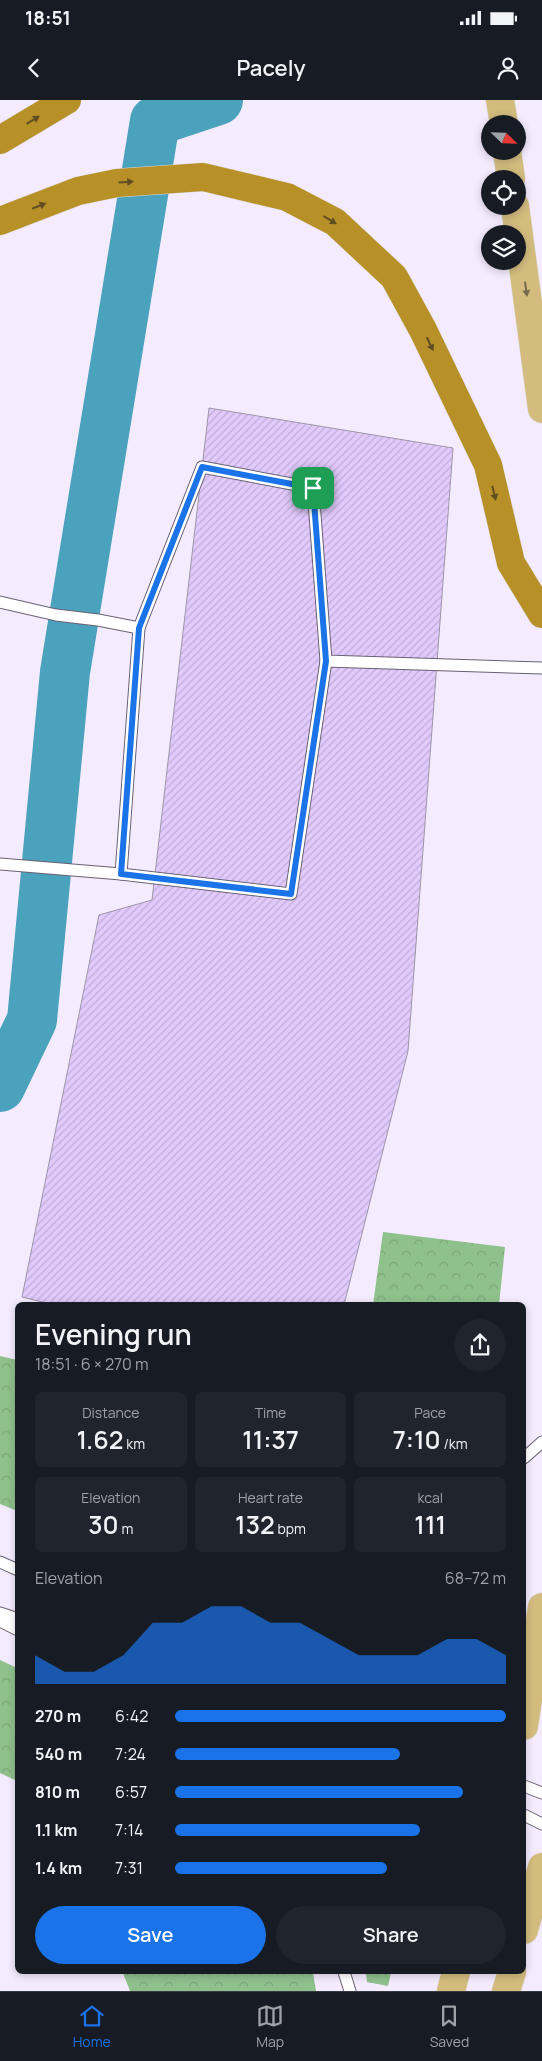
<!DOCTYPE html>
<html lang="en">
<head>
<meta charset="utf-8">
<style>
  :root { --surface:#171b24; --page:#20242c; --text:#f1f3f6; --muted:#9ea1a6; --line:#363941; --accent:#1a73e8 }
  body { margin:0; font-family:Manrope,sans-serif; background:var(--page); color:var(--text); height:100vh; display:flex; flex-direction:column; font-size:19px; white-space:nowrap }
  * { box-sizing:border-box; margin:0 }
  p { font-size:16px; color:var(--muted) }
  .icon { flex:none; width:28px; height:28px; fill:none; stroke:currentColor; stroke-width:2; stroke-linecap:round; stroke-linejoin:round }
  .map { position:relative; flex:1; overflow:hidden }
  .side { position:absolute; left:15px; top:1202px; width:511px; height:672px; display:flex; flex-direction:column; background:var(--surface); border-radius:8px; box-shadow:0 2px 8px #0003 }
  .side>* { flex:none }
  .needle { width:32px; rotate:113deg }
  .buttons { position:absolute; left:481px; top:15px; display:grid; gap:10px }
  .buttons a { display:grid; place-items:center; width:45px; height:45px; border-radius:50%; background:var(--surface); box-shadow:0 2px 8px #0003; font-size:25px }
  .pin { position:absolute; display:grid; place-items:center; width:42px; height:42px; color:#fff; margin:-21px; border-radius:10px; box-shadow:0 2px 8px #0006 }
  .round { display:grid; place-items:center; flex:none; width:52px; height:52px; border-radius:26px; background:var(--page) }
  .headline { display:flex; align-items:center; justify-content:space-between; height:85px; padding:0 20px }
  h1 { font-size:28px; font-weight:600; line-height:38px }
  .figures { display:grid; grid-template-columns:repeat(3,1fr); gap:8px; height:85px; padding:5px 20px }
  .figures div { display:grid; align-content:center; border-radius:8px; background:var(--page); text-align:center }
  .figures b { font-size:25px; font-weight:600 }
  .figures small { font-size:14px; font-weight:400 }
  .figures p { font-size:14px }
  .chart { height:140px; padding:10px 20px }
  .chart p { display:flex; justify-content:space-between }
  .chart svg { width:100%; height:90px; margin-top:5px; fill:var(--accent); opacity:.7 }
  .action { display:flex; gap:10px; margin-top:auto; padding:10px 20px }
  .action a { flex:1; height:58px; border-radius:30px; background:var(--accent); color:#fff; font-size:20px; font-weight:600; line-height:58px; text-align:center }
  .action a+a { background:var(--page); color:var(--text) }
  ul { padding:0 20px; list-style:none; font-size:16px }
  li { display:grid; grid-template-columns:80px 60px 1fr; align-items:center; height:38px }
  li i { height:12px; border-radius:6px; background:var(--accent) }
  .status { display:flex; justify-content:space-between; align-items:center; height:35px; padding:0 25px; background:var(--surface); direction:ltr }
  .status svg { height:14px; fill:currentColor }
  header { display:flex; justify-content:space-between; align-items:center; height:65px; padding:0 20px; background:var(--surface); font-size:22px; font-weight:600 }
  .tab-bar { display:flex; justify-content:space-around; align-items:center; height:70px; border-top:1px solid var(--line); background:var(--surface); font-size:14px; color:var(--muted) }
  .tab-bar a { display:grid; justify-items:center; gap:2px }
  .tab-bar .on { color:var(--accent) }
  .map>svg:first-child { display:block }
  .forest { fill:url(#forest-crowns) }
  .lines { fill:none; stroke-linecap:round; stroke-linejoin:round }
  .river { stroke:#4ba2bc; stroke-width:50 }
  .building { fill:url(#building-hatch); stroke:#9e95a7 }
  .lane-casing { stroke:#696172; stroke-width:13 }
  .primary-casing { stroke:#dbdadb; stroke-width:29 }
  .highway-casing { stroke:#dbdadb; stroke-width:29 }
  .lane { stroke:#fff; stroke-width:11 }
  .primary { stroke:#d4bc7e; stroke-width:28 }
  .highway { stroke:#b79028; stroke-width:28 }
  .oneway { fill:#614e23 }
  .oneway2 { fill:#786a4e }
  .route-casing { stroke:#fff; stroke-width:10 }
  .route { stroke:#1a73e8; stroke-width:6 }
</style>
</head>
<body>
<div class="status"><b>18:51</b><svg viewBox="0 0 49 12"><path d="M0 12V9h3v3zM5 12V6h3v6zM10 12V3h3v9zM15 12V0h3v12zM26 1h20v11H26zM47 4h2v5h-2z"/></svg></div>
<header><svg class="icon" aria-label="back" viewBox="0 0 24 24"><path d="M15 5l-7 7 7 7"/></svg>Pacely<svg class="icon" aria-label="person" viewBox="0 0 24 24"><circle cx="12" cy="8" r="4"/><path d="M4 21q1-7 8-7t8 7"/></svg></header>
<div class="map">
<svg width="542" height="1891" viewBox="0 0 542 1891">
  <defs>
    <pattern id="forest-crowns" width="20" height="18" patternUnits="userSpaceOnUse" patternTransform="scale(1.25)"><rect width="20" height="18" fill="#8fc18c"/><path d="M2 6a3 3 0 1 1 6 0M12 15a3 3 0 1 1 6 0" fill="none" stroke="#7ba578"/></pattern>
    <pattern id="building-hatch" width="6" height="6" patternUnits="userSpaceOnUse" patternTransform="scale(1.25)"><rect width="6" height="6" fill="#e2cafd"/><path d="M-1 1l2-2M0 6l6-6M5 7l2-2" fill="none" stroke="#c1add8"/></pattern>
  </defs>
  <rect width="100%" height="100%" fill="#f4ebfe"/>
  <g class="forest">
    <polygon points="383,1132 505,1147 499,1205 373,1205"/>
    <polygon points="0,1256 17,1260 17,1411 0,1404"/>
    <polygon points="0,1560 17,1568 17,1681 0,1673"/>
    <polygon points="123,1873 313,1873 316,1891 130,1891"/>
    <polygon points="366,1873 391,1873 388,1886 367,1882"/>
  </g>
  <g class="lines">
    <polyline class="river" points="0,987 32,920 65,572 155,21 218,0"/>
  </g>
  <polygon class="building" points="209,308 453,348 408,951 344,1205 55,1205 22,1197 99,815 152,800"/>
  <g class="lines">
    <g class="lane-casing">
      <g id="lane">
        <polyline points="0,502 56,515 98,520 139,528 121,774 0,764"/>
        <polyline points="139,528 202,367 313,388 326,561 542,568"/>
        <polyline points="121,774 291,794 326,561"/>
        <polyline points="524,1358 542,1342"/>
        <polyline points="0,1462 18,1470"/>
        <polyline points="0,1513 18,1519"/>
        <polyline points="0,1521 18,1530"/>
        <polyline points="524,1686 542,1693"/>
        <polyline points="524,1715 542,1724"/>
        <polyline points="344,1872 350,1891"/>
      </g>
    </g>
    <g class="primary-casing">
      <g id="primary">
        <polyline points="500,0 504,24"/>
        <polyline points="507,51 511,79"/>
        <polyline points="515,106 542,309"/>
        <polyline points="524,1626 542,1507"/>
        <polyline points="524,1830 542,1767"/>
        <polyline points="451,1891 456,1872"/>
        <polyline points="506,1891 512,1872"/>
      </g>
    </g>
    <g class="highway-casing">
      <g id="highway">
        <polyline points="0,40 67,0"/>
        <polyline points="0,121 78,91 117,83 203,77 287,97 335,122 394,177 423,230 488,365 511,463 542,514"/>
      </g>
    </g>
    <use href="#lane" class="lane"/>
    <use href="#primary" class="primary"/>
    <use href="#highway" class="highway"/>
  </g>
  <defs><path id="oneway-solid" d="M-6-.8H1V-3.2L6.5 0L1 3.2V.8H-6Z" transform="scale(1.25)"/></defs>
  <g class="oneway">
    <use href="#oneway-solid" transform="translate(33 20) rotate(-31)"/>
    <use href="#oneway-solid" transform="translate(126 82) rotate(-4)"/>
    <use href="#oneway-solid" transform="translate(39 106) rotate(-21)"/>
    <use href="#oneway-solid" transform="translate(330 120) rotate(31)"/>
    <use href="#oneway-solid" transform="translate(430 244) rotate(65)"/>
    <use href="#oneway-solid" transform="translate(494 393) rotate(76)"/>
  </g>
  <use class="oneway2" href="#oneway-solid" transform="translate(526 189) rotate(82)"/>
  <g class="lines">
    <g class="route-casing">
      <polygon id="route" points="202,367 313,388 326,561 291,794 121,774 139,528"/>
    </g>
    <use href="#route" class="route"/>
  </g>
</svg>
<div class="buttons">
<a><svg class="needle" viewBox="-14 -14 28 28"><path d="M0-13l5 13h-10z" fill="#e53935"/><path d="M0 13l5-13h-10z" fill="#9ea1a6"/></svg></a>
<a><svg class="icon" aria-label="locate" viewBox="0 0 24 24"><circle cx="12" cy="12" r="6"/><path d="M12 2v4M12 18v4M2 12h4M18 12h4"/></svg></a>
<a><svg class="icon" aria-label="layers" viewBox="0 0 24 24"><path d="M12 4l9 5-9 5-9-5zM3 14l9 5 9-5"/></svg></a>
</div>
<div class="pin" style="left:313px;top:388px;background:#1e9e55"><svg class="icon" aria-label="arrive" viewBox="0 0 24 24"><path d="M6 21V4h12l-3 4 3 4H6"/></svg></div>
<section class="side">
<div class="headline"><div><h1>Evening run</h1><p>18:51 · 6 × 270 m</p></div><a class="round"><svg class="icon" aria-label="share" viewBox="0 0 24 24"><path d="M12 15V3M7 8l5-5 5 5M5 13v7h14v-7"/></svg></a></div>
<div class="figures">
<div><p>Distance</p><b>1.62<small> km</small></b></div>
<div><p>Time</p><b>11:37</b></div>
<div><p>Pace</p><b>7:10<small> /km</small></b></div>
</div>
<div class="figures">
<div><p>Elevation</p><b>30<small> m</small></b></div>
<div><p>Heart rate</p><b>132<small> bpm</small></b></div>
<div><p>kcal</p><b>111</b></div>
</div>
<div class="chart"><p><span>Elevation</span>68–72 m</p>
<svg viewBox="0 0 160 44" preserveAspectRatio="none"><path d="M0 44V30L10 38L20 38L30 30L40 14L50 14L60 6L70 6L80 14L90 14L100 22L110 30L120 30L130 30L140 22L150 22L160 30V44z"/></svg>
</div>
<ul>
<li><b>270 m</b>6:42<i style="width:100%"></i></li>
<li><b>540 m</b>7:24<i style="width:68%"></i></li>
<li><b>810 m</b>6:57<i style="width:87%"></i></li>
<li><b>1.1 km</b>7:14<i style="width:74%"></i></li>
<li><b>1.4 km</b>7:31<i style="width:64%"></i></li>
</ul>
<div class="action"><a>Save</a><a>Share</a></div>
</section>
</div>
<nav class="tab-bar">
<a class="on"><svg class="icon" aria-label="home" viewBox="0 0 24 24"><path d="M3 11l9-7 9 7M6 9v11h12V9"/></svg>Home</a>
<a><svg class="icon" aria-label="map" viewBox="0 0 24 24"><path d="M3 6l6-2 6 2 6-2v14l-6 2-6-2-6 2zM9 4v14M15 6v14"/></svg>Map</a>
<a><svg class="icon" aria-label="saved" viewBox="0 0 24 24"><path d="M7 4h10v16l-5-4-5 4z"/></svg>Saved</a>
</nav>
</body>
</html>
